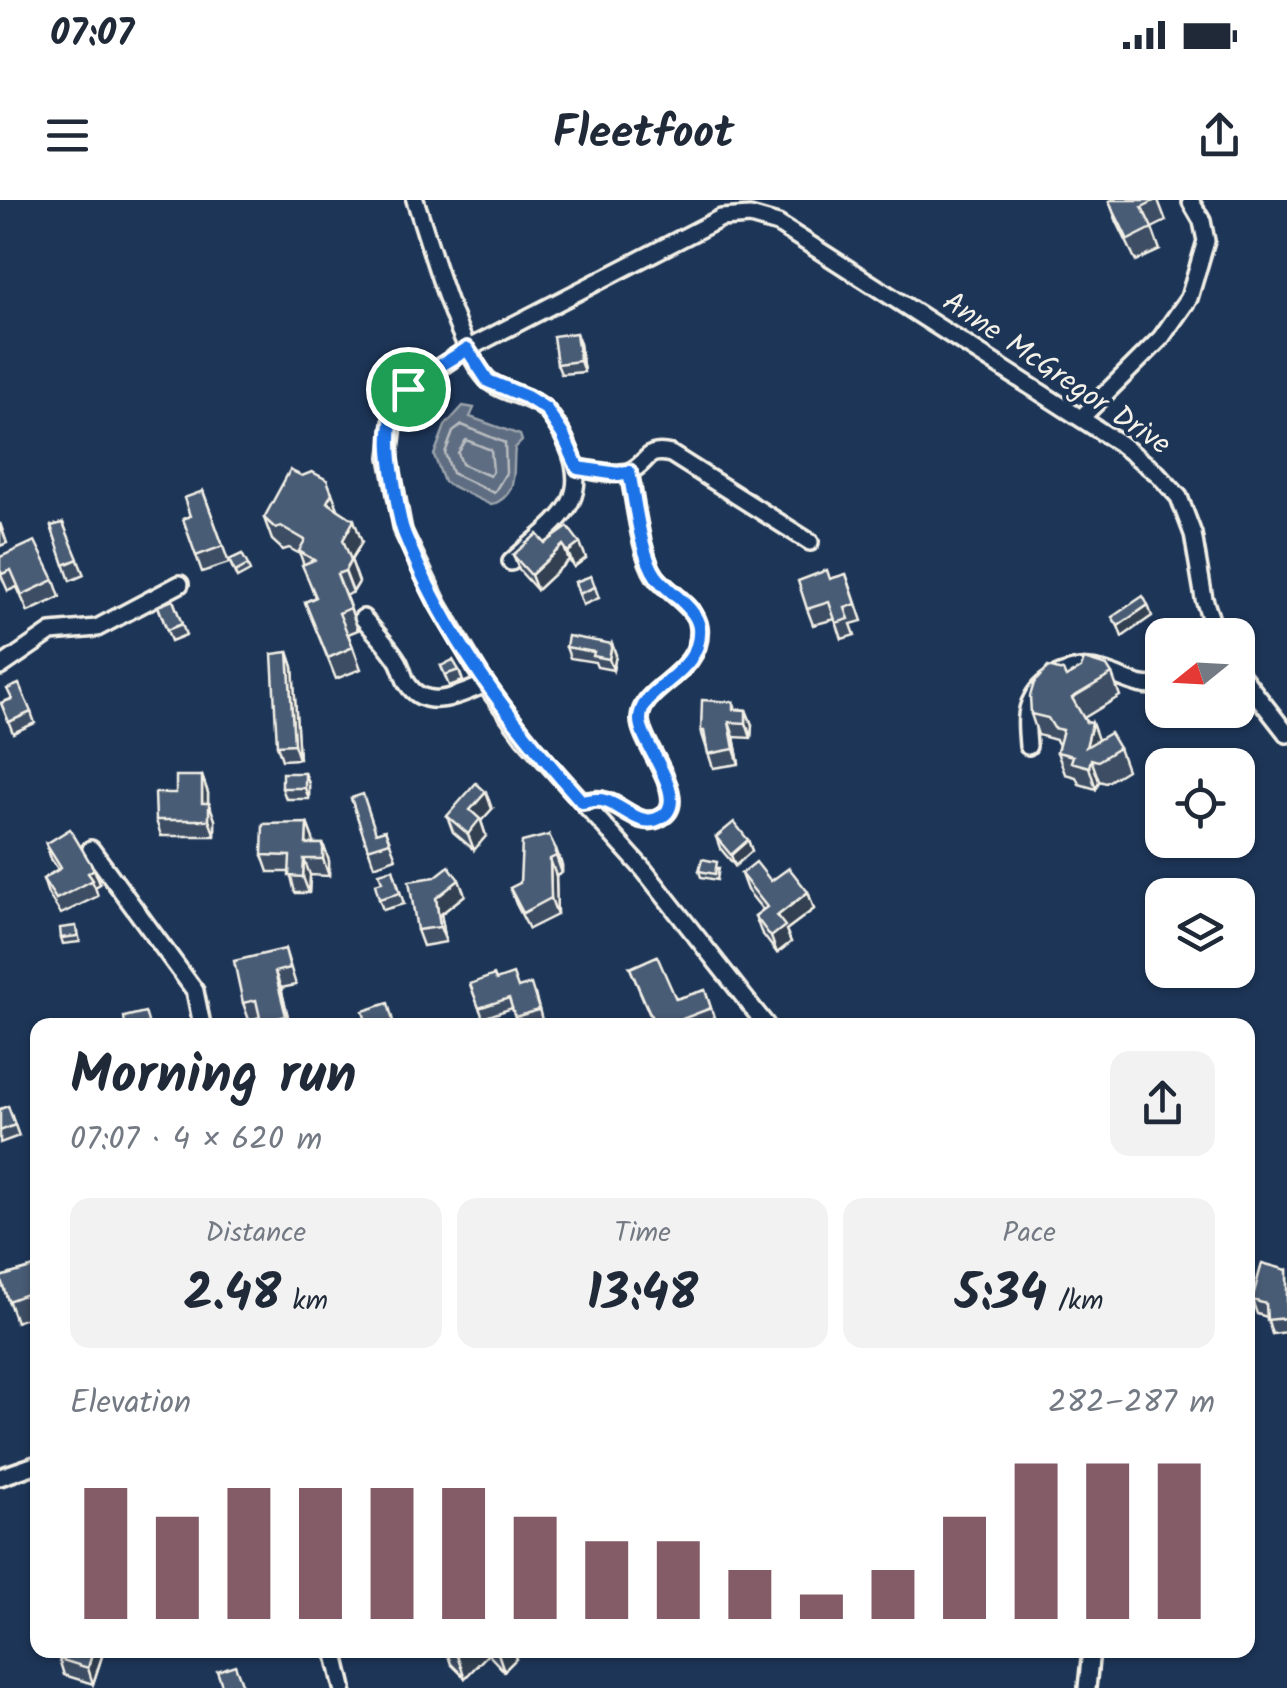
<!DOCTYPE html>
<html lang="en">
<head>
<meta charset="utf-8">
<style>
  :root { --surface:#fff; --page:#f2f2f3; --text:#1f2937; --muted:#747a83; --accent:#845c67 }
  body { margin:0; font-family:Kalam,sans-serif; background:var(--page); color:var(--text); height:100vh; display:flex; flex-direction:column; font-size:38px; white-space:nowrap }
  * { box-sizing:border-box; margin:0 }
  p { font-size:32px; color:var(--muted) }
  .icon { flex:none; width:55px; height:55px; fill:none; stroke:currentColor; stroke-width:2; stroke-linecap:round; stroke-linejoin:round }
  .map { position:relative; flex:1; overflow:hidden }
  .details { position:absolute; left:30px; top:818px; width:1225px; height:640px; display:flex; flex-direction:column; background:var(--surface); border-radius:20px; box-shadow:0 2px 8px #0004 }
  .details>* { flex:none }
  .needle { width:65px; rotate:252deg }
  .buttons { position:absolute; left:1145px; top:418px; display:grid; gap:20px }
  .buttons a { display:grid; place-items:center; width:110px; height:110px; border-radius:20px; background:var(--surface); box-shadow:0 2px 8px #0004; font-size:50px }
  .pin { position:absolute; display:grid; place-items:center; width:85px; height:85px; color:#fff; margin:-42px; border:5px solid #fff; border-radius:50%; box-shadow:0 2px 10px #0007 }
  .round { display:grid; place-items:center; flex:none; width:105px; height:105px; border-radius:20px; background:var(--page) }
  .headline { display:flex; align-items:center; justify-content:space-between; height:170px; padding:0 40px }
  h1 { font-size:55px; font-weight:700; line-height:75px }
  .stats { display:grid; grid-template-columns:repeat(3,1fr); gap:15px; height:170px; padding:10px 40px }
  .stats div { display:grid; align-content:center; border-radius:20px; background:var(--page); text-align:center }
  .stats b { font-size:50px; font-weight:700 }
  .stats small { font-size:28px; font-weight:400 }
  .stats p { font-size:28px }
  .chart { height:280px; padding:20px 40px }
  .chart p { display:flex; justify-content:space-between }
  .chart svg { width:100%; height:180px; margin-top:10px; stroke:var(--accent); stroke-width:6 }
  .status { display:flex; justify-content:space-between; align-items:center; height:70px; padding:0 50px; background:var(--surface); direction:ltr }
  .status svg { height:28px; fill:currentColor }
  header { display:flex; justify-content:space-between; align-items:center; height:130px; padding:0 40px; background:var(--surface); font-size:45px; font-weight:700 }
  .map>svg:first-child { display:block }
  .water { fill:#5e6d82; stroke:#9aa2ab; stroke-width:2.5 }
  .lines { fill:none; stroke-linecap:round; stroke-linejoin:round }
  .shore { stroke:#b8bcbf; stroke-width:2.5 }
  .minor-casing { stroke:#f4f1e8; stroke-width:22 }
  .minor { stroke:#1d3557; stroke-width:15 }
  .wall { fill:#3e4e64; stroke:#f4f1e8; stroke-width:2.5 }
  .shaded-wall { fill:#324051; stroke:#f4f1e8; stroke-width:2.5 }
  .building { fill:#485b74; stroke:#f4f1e8; stroke-width:2.5 }
  .route-casing { stroke:#fff; stroke-width:20 }
  .route { stroke:#1a73e8; stroke-width:12 }
  .labels { text-anchor:middle; dominant-baseline:central; stroke-width:8; stroke-linejoin:round; paint-order:stroke }
  .street-label { font-size:30px; fill:#f4f1e8; stroke:#1d3557 }
</style>
</head>
<body>
<div class="status"><b>07:07</b><svg viewBox="0 0 49 12"><path d="M0 12V9h3v3zM5 12V6h3v6zM10 12V3h3v9zM15 12V0h3v12zM26 1h20v11H26zM47 4h2v5h-2z"/></svg></div>
<header><svg class="icon" aria-label="menu" viewBox="0 0 24 24"><path d="M4 6h16M4 12h16M4 18h16"/></svg>Fleetfoot<svg class="icon" aria-label="share" viewBox="0 0 24 24"><path d="M12 15V3M7 8l5-5 5 5M5 13v7h14v-7"/></svg></header>
<div class="map">
<svg width="1287" height="1488" viewBox="0 0 1287 1488">
  <rect width="100%" height="100%" fill="#1d3557"/>
  <filter id="ink" filterUnits="userSpaceOnUse"><feTurbulence type="fractalNoise" baseFrequency=".01" numOctaves="2"/><feDisplacementMap in="SourceGraphic" scale="20" xChannelSelector="R" yChannelSelector="G"/><feConvolveMatrix kernelMatrix="1 2 1 2 8 2 1 2 1" color-interpolation-filters="sRGB"/></filter>
  <g filter="url(#ink)">
    <path class="water" d="M463 206 474 208 470 217 520 235 522 241 515 248C512 271 520 295 491 305L444 282 434 255 445 226Z"/>
    <g class="lines">
      <g class="shore">
        <polygon points="462,225 505,243 506,273 494,293 452,273 445,253 453,232"/>
        <polygon points="466,240 491,250 493,271 490,276 462,264 458,253"/>
      </g>
      <g class="minor-casing">
        <g id="minor">
          <path d="M415 0C430 43 458 149 487 179 500 192 526 195 541 206 553 215 561 231 567 244 595 305 552 323 511 362"/>
          <polyline points="1081,218 1161,138 1189,98 1206,41 1202,21 1191,2"/>
          <path d="M578 268C593 270 613 276 628 272 649 265 643 247 671 254L810 342"/>
          <path d="M363 418C375 432 389 446 398 461 402 468 403 476 407 483 425 513 462 494 485 484"/>
          <polyline points="0,467 51,432 97,428 180,384"/>
          <polyline points="1238,471 1287,534"/>
          <path d="M1028 546C1027 531 1024 513 1032 499 1044 475 1077 464 1102 471 1125 477 1137 489 1162 485"/>
          <path d="M583 602C590 601 598 598 605 601 624 606 640 629 661 617 692 600 640 544 640 520 639 486 703 475 699 428 697 407 667 392 655 376 640 354 635 299 629 272"/>
          <polyline points="91,649 195,791 202,825"/>
          <polyline points="766,825 644,670 524,537 485,484 438,404 403,331 389,257 395,209 408,189 467,149 721,18 750,16 778,24 1119,243 1157,273 1179,297 1193,334 1204,399 1216,435"/>
          <polyline points="0,1277 38,1264"/>
          <polyline points="334,1450 343,1488"/>
          <polyline points="1087,1488 1091,1450"/>
        </g>
      </g>
      <use href="#minor" class="minor"/>
    </g>
    <g class="wall">
      <polygon points="1111,0 1158,0 1166,21 1152,28 1160,50 1136,61 1117,22 1109,1"/>
      <polygon points="580,144 584,172 561,174 557,164"/>
      <polygon points="203,291 229,363 202,372 183,319 190,316"/>
      <polygon points="338,310 362,342 351,360 359,382 353,392 346,396 358,430 348,434 361,469 336,479 305,402 315,397 300,354 289,348 283,350 272,340 264,318"/>
      <polygon points="0,323 7,343 0,346"/>
      <polygon points="63,323 84,375 70,381 51,326"/>
      <polygon points="580,343 586,358 574,367 569,360 537,390 519,370 513,355"/>
      <polygon points="242,354 250,371 237,378 229,360"/>
      <polygon points="0,357 54,380 60,397 28,412 17,387 8,391 0,373"/>
      <polygon points="846,374 862,421 851,424 855,435 842,439 835,419 813,425 807,409 830,379"/>
      <polygon points="591,376 599,398 583,405 575,382"/>
      <polygon points="173,400 186,435 171,441 158,406"/>
      <polygon points="612,444 616,455 613,470 597,467 595,462 570,458 566,447"/>
      <polygon points="288,452 293,467 299,559 282,560 277,545"/>
      <polygon points="441,466 459,470 463,481 449,486"/>
      <polygon points="1112,474 1120,496 1084,518 1098,540 1119,548 1127,570 1106,583 1099,581 1096,589 1079,584 1076,577 1065,574 1057,552 1059,545 1056,540 1038,535 1031,514 1066,477"/>
      <polygon points="11,499 31,512 35,523 13,533 1,503"/>
      <polygon points="733,502 736,509 746,510 752,525 751,538 734,537 739,564 713,568 701,531"/>
      <polygon points="305,573 309,584 309,599 286,599 282,588"/>
      <polygon points="202,576 208,593 208,603 215,620 215,636 161,636 156,620 176,593"/>
      <polygon points="351,598 376,633 385,630 396,658 374,666"/>
      <polygon points="492,609 481,621 486,636 474,650 453,632 447,616"/>
      <polygon points="307,623 313,639 313,644 323,644 329,661 329,676 310,675 309,693 295,693 290,672 268,672 262,655"/>
      <polygon points="549,635 562,665 562,673 556,676 557,715 529,729 516,704 510,688 520,683"/>
      <polygon points="716,637 748,640 752,651 735,666 720,648"/>
      <polygon points="46,644 100,684 95,687 98,696 61,714 48,694 43,679 58,669 51,659"/>
      <polygon points="719,668 717,680 701,677 699,671"/>
      <polygon points="393,669 404,704 383,710 379,699 382,682"/>
      <polygon points="741,674 808,692 814,709 786,730 791,742 777,753 761,732 755,716 763,710 747,690"/>
      <polygon points="465,695 441,714 446,742 423,746 417,730"/>
      <polygon points="78,732 80,742 63,744 61,738"/>
      <polygon points="285,749 296,785 281,788 290,825 262,825 260,817 249,820 243,803"/>
      <polygon points="630,768 676,799 705,790 716,823 712,825 654,825"/>
      <polygon points="496,780 535,794 542,820 525,825 518,825 512,808 483,818 470,784"/>
      <polygon points="8,906 19,936 0,943 0,909"/>
      <polygon points="38,1066 38,1114 16,1122 0,1077"/>
      <polygon points="1287,1070 1287,1132 1272,1134 1267,1117 1257,1114 1252,1100"/>
      <polygon points="62,1450 104,1450 93,1484 64,1475 59,1459"/>
      <polygon points="446,1450 513,1450 516,1459 504,1471 488,1454 465,1478 451,1464"/>
    </g>
    <g class="shaded-wall">
      <polygon points="576,133 580,144 584,172 580,161"/>
      <polygon points="332,293 340,314 327,302"/>
      <polygon points="354,320 362,342 351,360 359,382 353,392 345,371 343,340"/>
      <polygon points="580,343 586,358 574,367 568,352"/>
      <polygon points="563,345 569,360 537,390 531,375"/>
      <polygon points="1148,405 1152,416 1122,437 1118,426"/>
      <polygon points="612,444 616,455 613,470 609,459"/>
      <polygon points="288,452 293,467 299,559 294,544"/>
      <polygon points="746,510 752,525 751,538 746,523"/>
      <polygon points="729,522 734,537 739,564 734,549"/>
      <polygon points="1092,523 1100,545 1091,559 1099,581 1096,589 1089,567 1086,547"/>
      <polygon points="305,573 309,584 309,599 305,588"/>
      <polygon points="202,576 208,593 208,620 202,603"/>
      <polygon points="486,592 492,609 481,621 486,636 474,650 468,634 470,610"/>
      <polygon points="209,603 215,620 215,636 209,620"/>
      <polygon points="307,623 313,639 312,660 306,644"/>
      <polygon points="748,640 752,651 735,666 731,655"/>
      <polygon points="323,644 329,661 329,676 323,659"/>
      <polygon points="556,649 562,665 562,673 556,656"/>
      <polygon points="304,659 310,675 309,693 303,677"/>
      <polygon points="550,659 556,676 557,715 551,698"/>
      <polygon points="94,669 100,684 95,687 88,673"/>
      <polygon points="459,680 465,695 441,714 446,742 440,727 436,698"/>
      <polygon points="808,692 814,709 786,730 791,742 777,753 771,737 777,716"/>
      <polygon points="275,772 281,788 290,825 286,816"/>
      <polygon points="93,1450 104,1450 93,1484 88,1468"/>
      <polygon points="463,1450 486,1450 488,1454 465,1478 457,1456"/>
      <polygon points="497,1450 513,1450 516,1459 504,1471"/>
    </g>
    <g class="building">
      <polygon points="1111,0 1156,0 1142,7 1152,28 1128,40 1109,1"/>
      <polygon points="576,133 580,161 557,164 553,136"/>
      <polygon points="290,270 302,276 312,272 327,280 332,293 327,302 354,320 343,340 351,360 345,371 337,374 350,408 339,413 353,447 328,458 305,402 316,397 302,365 314,360 299,351 305,340 281,326 275,328 264,318"/>
      <polygon points="203,291 223,346 196,356 183,319 190,316 184,298"/>
      <polygon points="63,323 78,359 64,365 51,326"/>
      <polygon points="568,327 580,343 568,352 563,345 531,375 513,355 537,334 545,343"/>
      <polygon points="35,341 54,380 22,395 11,370 2,374 0,370 0,357"/>
      <polygon points="242,354 248,365 235,372 229,360"/>
      <polygon points="827,370 830,379 846,374 856,404 845,408 849,419 836,423 829,402 807,409 798,381"/>
      <polygon points="591,376 595,387 579,394 575,382"/>
      <polygon points="1143,396 1148,405 1118,426 1112,417"/>
      <polygon points="173,400 182,424 167,430 158,406"/>
      <polygon points="568,436 612,444 609,459 593,456 594,452 566,447"/>
      <polygon points="288,452 294,544 277,545 272,454"/>
      <polygon points="1084,459 1107,466 1112,474 1072,498 1086,522 1092,523 1086,547 1110,533 1119,548 1098,561 1091,559 1089,567 1071,562 1073,556 1057,552 1063,530 1054,528 1048,518 1031,514 1030,496 1034,483 1048,467 1063,471 1066,477 1081,468"/>
      <polygon points="453,460 459,470 445,475 441,466"/>
      <polygon points="19,484 31,512 9,522 1,503 12,499 7,489"/>
      <polygon points="702,500 733,502 733,509 746,510 746,523 729,522 734,549 708,554 704,531 701,531"/>
      <rect x="282" y="573" width="23" height="15"/>
      <polygon points="176,576 202,576 202,603 209,603 209,620 156,620 155,593 176,593"/>
      <polygon points="476,583 486,592 470,610 480,619 468,634 447,616"/>
      <polygon points="363,594 376,633 385,630 390,642 368,649 351,598"/>
      <polygon points="734,622 748,640 731,655 716,637"/>
      <polygon points="307,623 306,644 323,644 323,659 304,659 303,677 289,676 290,656 262,655 263,624"/>
      <polygon points="70,629 94,669 88,673 93,680 56,699 43,679 61,668 46,644"/>
      <polygon points="549,635 556,649 556,656 550,659 551,698 523,713 510,688 520,683 522,642"/>
      <polygon points="702,659 717,662 715,674 699,671"/>
      <polygon points="756,662 771,681 789,668 808,692 777,716 785,726 771,737 755,716 767,707 741,674"/>
      <polygon points="449,666 459,680 436,698 440,727 417,730 409,681 435,677"/>
      <polygon points="393,669 400,693 379,699 375,684 382,682 379,673"/>
      <polygon points="76,726 78,736 61,738 60,728"/>
      <polygon points="285,749 290,768 275,772 286,816 261,822 256,800 243,803 234,761"/>
      <polygon points="657,756 676,799 705,790 711,808 667,825 655,825 630,768"/>
      <polygon points="513,774 518,788 531,784 539,810 515,817 509,798 479,808 470,784 494,775 496,780"/>
      <polygon points="388,803 393,821 378,825 367,825 363,811"/>
      <polygon points="145,812 149,825 125,825 124,817"/>
      <polygon points="8,906 15,925 0,931 0,909"/>
      <polygon points="1262,1063 1287,1070 1287,1118 1267,1120 1266,1104 1252,1100"/>
      <polygon points="38,1066 38,1090 8,1101 0,1077"/>
      <polygon points="62,1450 93,1450 88,1468 59,1459"/>
      <polygon points="451,1450 463,1450 457,1456"/>
      <polygon points="235,1465 243,1486 238,1488 223,1488 217,1471"/>
    </g>
  </g>
  <g class="lines" filter="url(#ink)">
    <g class="route-casing">
      <path id="route" d="M467 149 488 181 527 197 546 209 563 235 578 268 618 274 629 272C635 299 640 354 656 376 667 392 697 407 699 428 703 475 639 486 640 520 640 544 692 600 661 617 641 629 624 606 605 601 597 598 590 601 582 602 511 522 445 436 405 335 398 319 397 299 394 282 390 259 386 228 396 206 408 180 444 165 467 149Z"/>
    </g>
    <use href="#route" class="route"/>
  </g>
  <g class="labels">
    <g class="street-label">
      <text transform="translate(1056 174) rotate(34)">Anne McGregor Drive</text>
    </g>
  </g>
</svg>
<div class="buttons">
<a><svg class="needle" viewBox="-14 -14 28 28"><path d="M0-13l5 13h-10z" fill="#e53935"/><path d="M0 13l5-13h-10z" fill="#747a83"/></svg></a>
<a><svg class="icon" aria-label="locate" viewBox="0 0 24 24"><circle cx="12" cy="12" r="6"/><path d="M12 2v4M12 18v4M2 12h4M18 12h4"/></svg></a>
<a><svg class="icon" aria-label="layers" viewBox="0 0 24 24"><path d="M12 4l9 5-9 5-9-5zM3 14l9 5 9-5"/></svg></a>
</div>
<div class="pin" style="left:408px;top:189px;background:#1e9e55"><svg class="icon" aria-label="arrive" viewBox="0 0 24 24"><path d="M6 21V4h12l-3 4 3 4H6"/></svg></div>
<section class="details">
<div class="headline"><div><h1>Morning run</h1><p>07:07 · 4 × 620 m</p></div><a class="round"><svg class="icon" aria-label="share" viewBox="0 0 24 24"><path d="M12 15V3M7 8l5-5 5 5M5 13v7h14v-7"/></svg></a></div>
<div class="stats">
<div><p>Distance</p><b>2.48<small> km</small></b></div>
<div><p>Time</p><b>13:48</b></div>
<div><p>Pace</p><b>5:34<small> /km</small></b></div>
</div>
<div class="chart"><p><span>Elevation</span>282–287 m</p>
<svg viewBox="0 0 160 44" preserveAspectRatio="none"><path d="M5 44V12M15 44V19M25 44V12M35 44V12M45 44V12M55 44V12M65 44V19M75 44V25M85 44V25M95 44V32M105 44V38M115 44V32M125 44V19M135 44V6M145 44V6M155 44V6"/></svg>
</div>
</section>
</div>
</body>
</html>
